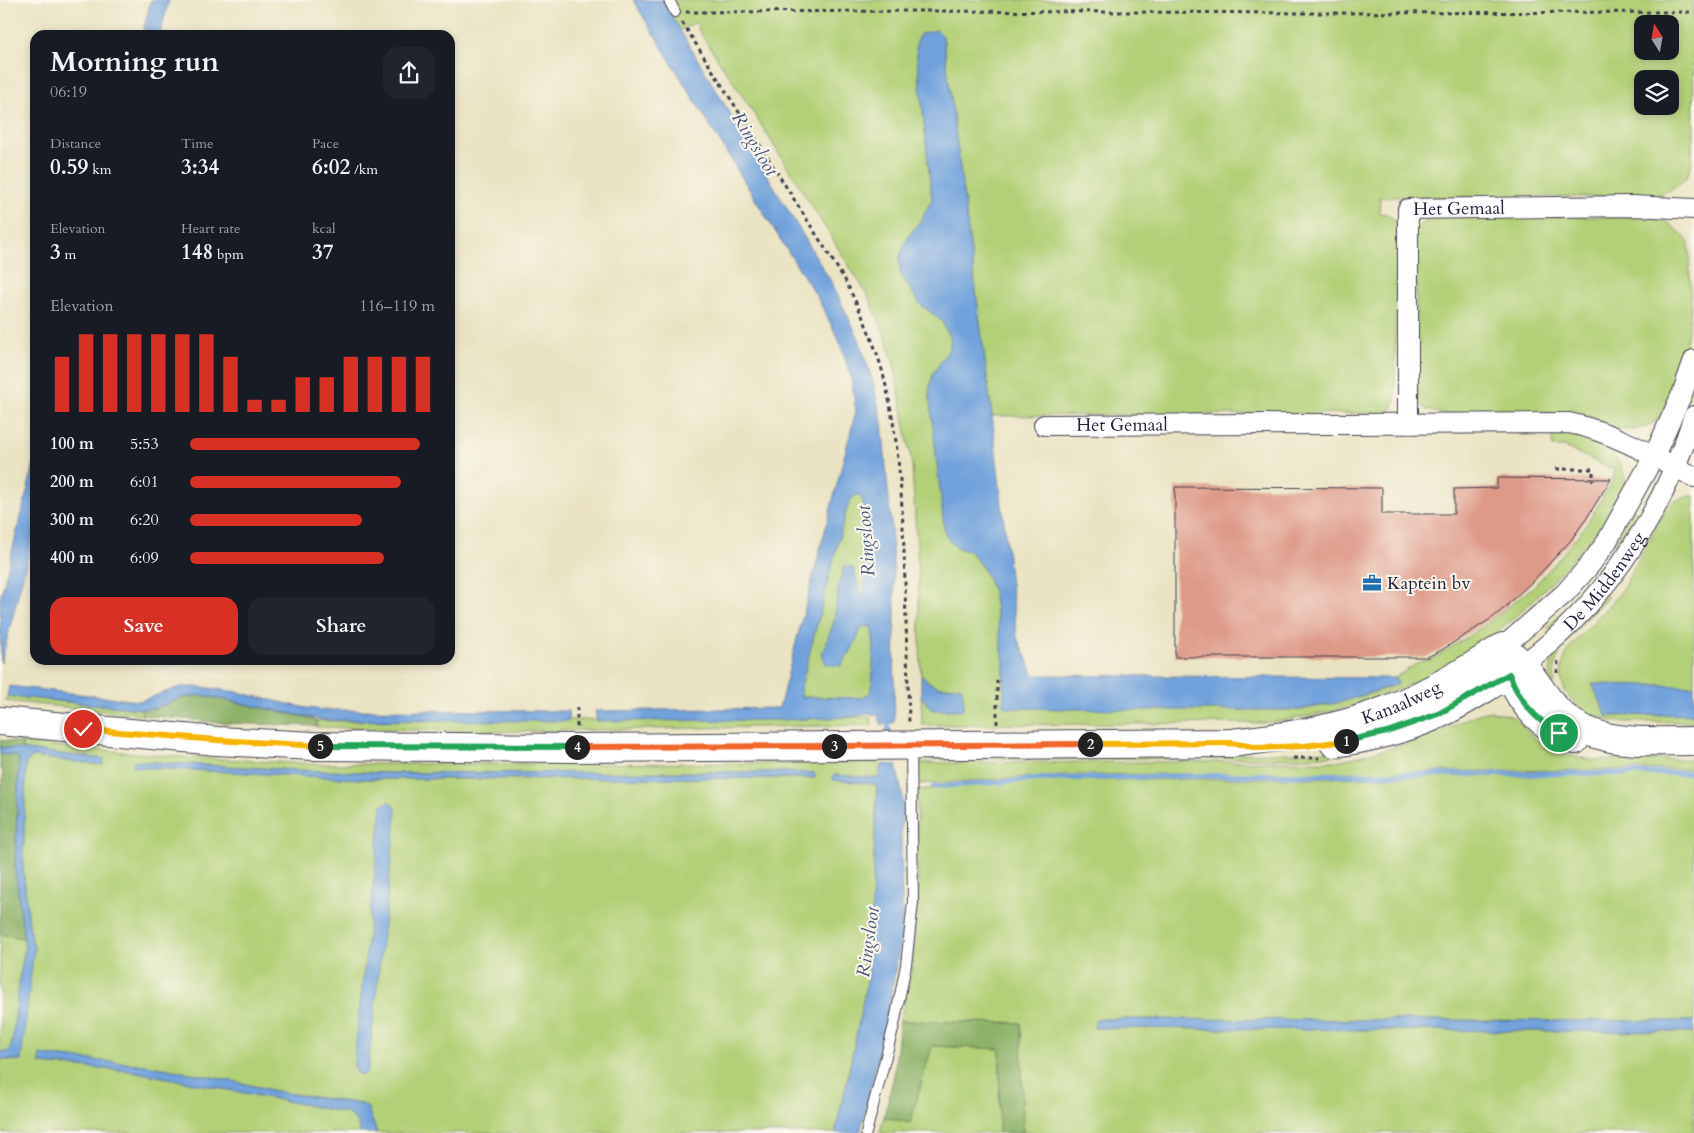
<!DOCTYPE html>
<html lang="en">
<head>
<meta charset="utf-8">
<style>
  :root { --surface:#171b24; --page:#20242c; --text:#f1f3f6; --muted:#9ea1a6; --accent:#d93025 }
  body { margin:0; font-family:Cardo,serif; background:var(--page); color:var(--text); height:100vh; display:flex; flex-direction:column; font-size:19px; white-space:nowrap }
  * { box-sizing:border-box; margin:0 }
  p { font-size:16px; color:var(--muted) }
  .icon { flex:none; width:28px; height:28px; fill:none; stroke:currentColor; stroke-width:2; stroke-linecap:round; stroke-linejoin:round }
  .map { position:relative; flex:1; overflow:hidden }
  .panel { position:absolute; left:30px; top:30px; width:425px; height:635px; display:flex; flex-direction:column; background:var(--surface); border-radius:15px; box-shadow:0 2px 8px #0003 }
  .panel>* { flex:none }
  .needle { width:32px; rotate:349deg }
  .tools { position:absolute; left:1634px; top:15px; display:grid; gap:10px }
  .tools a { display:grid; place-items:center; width:45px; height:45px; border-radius:10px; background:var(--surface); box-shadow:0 2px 8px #0003; font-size:25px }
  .pin { position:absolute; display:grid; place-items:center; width:42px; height:42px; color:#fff; margin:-21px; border:2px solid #fff; border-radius:50%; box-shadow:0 1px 5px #0007 }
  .km { position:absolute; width:25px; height:25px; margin:-12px; border-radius:50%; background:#222; color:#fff; font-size:14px; line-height:25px; text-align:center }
  .round { display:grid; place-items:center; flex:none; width:52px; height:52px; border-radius:15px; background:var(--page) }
  .summary { display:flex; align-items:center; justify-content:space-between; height:85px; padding:0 20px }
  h1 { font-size:28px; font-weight:600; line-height:38px }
  .stats { display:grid; grid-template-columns:repeat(3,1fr); gap:8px; height:85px; padding:5px 20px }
  .stats div { display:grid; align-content:center }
  .stats b { font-size:21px; font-weight:600 }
  .stats small { font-size:14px; font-weight:400 }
  .stats p { font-size:14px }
  .chart { height:140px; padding:10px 20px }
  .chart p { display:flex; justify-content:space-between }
  .chart svg { width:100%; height:90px; margin-top:5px; stroke:var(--accent); stroke-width:6 }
  .action { display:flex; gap:10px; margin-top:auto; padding:10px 20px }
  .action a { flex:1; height:58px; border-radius:15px; background:var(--accent); color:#fff; font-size:20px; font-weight:600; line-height:58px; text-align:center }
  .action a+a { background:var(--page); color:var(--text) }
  ul { padding:0 20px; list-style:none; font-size:16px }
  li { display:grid; grid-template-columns:80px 60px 1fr; align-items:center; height:38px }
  li i { height:12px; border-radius:6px; background:var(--accent) }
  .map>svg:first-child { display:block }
  .green { fill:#b2d077; stroke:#6a7959; fill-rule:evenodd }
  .forest { fill:#8db268; stroke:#586a52 }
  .water { fill:#71a2dc; stroke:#4a628c; fill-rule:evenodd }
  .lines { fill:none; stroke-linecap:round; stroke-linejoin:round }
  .stream { stroke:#71a2dc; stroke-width:5 }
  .building { fill:#de9a88 }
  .lane-casing { stroke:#403f4f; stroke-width:12 }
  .street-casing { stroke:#403f4f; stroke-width:22 }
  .secondary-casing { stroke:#403f4f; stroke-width:30 }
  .path { stroke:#403f4f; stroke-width:3; stroke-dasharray:4 4; stroke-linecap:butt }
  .lane { stroke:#fff; stroke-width:10 }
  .street { stroke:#fff; stroke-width:20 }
  .secondary { stroke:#fff; stroke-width:28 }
  .split-1-casing { stroke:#fff; stroke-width:10 }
  .split-2-casing { stroke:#fff; stroke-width:10 }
  .split-3-casing { stroke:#fff; stroke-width:10 }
  .split-4-casing { stroke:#fff; stroke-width:10 }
  .split-5-casing { stroke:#fff; stroke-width:10 }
  .split-6-casing { stroke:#fff; stroke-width:10 }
  .split-1 { stroke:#22a559; stroke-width:6 }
  .split-2 { stroke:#f5b400; stroke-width:6 }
  .split-3 { stroke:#f0652b; stroke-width:6 }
  .split-4 { stroke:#f0652b; stroke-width:6 }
  .split-5 { stroke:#22a559; stroke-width:6 }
  .split-6 { stroke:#f5b400; stroke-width:6 }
  .labels { text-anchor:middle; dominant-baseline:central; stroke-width:4; stroke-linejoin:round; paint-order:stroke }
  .street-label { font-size:18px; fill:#22223b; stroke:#fbf7ec }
  .poi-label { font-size:18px; fill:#22223b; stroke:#fbf7ec; text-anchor:start }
  .water-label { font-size:19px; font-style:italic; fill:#42557b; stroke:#fbf7ec }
</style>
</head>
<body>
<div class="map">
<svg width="1694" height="1133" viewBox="0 0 1694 1133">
  <rect width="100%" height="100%" fill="#fbf7ec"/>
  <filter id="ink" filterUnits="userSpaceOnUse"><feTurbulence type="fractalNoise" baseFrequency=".02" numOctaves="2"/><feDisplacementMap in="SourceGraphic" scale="10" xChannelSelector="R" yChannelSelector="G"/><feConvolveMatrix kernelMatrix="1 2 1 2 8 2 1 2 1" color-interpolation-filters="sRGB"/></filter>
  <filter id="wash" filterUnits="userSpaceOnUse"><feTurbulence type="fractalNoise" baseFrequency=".0096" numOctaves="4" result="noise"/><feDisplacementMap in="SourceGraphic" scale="20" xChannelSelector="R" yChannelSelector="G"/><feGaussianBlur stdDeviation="1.12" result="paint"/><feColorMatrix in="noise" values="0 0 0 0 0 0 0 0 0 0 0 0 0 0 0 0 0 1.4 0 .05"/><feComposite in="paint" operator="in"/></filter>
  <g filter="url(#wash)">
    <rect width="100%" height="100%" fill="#eae3c3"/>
    <g class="green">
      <path d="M662 0H1693L1694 141 1692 142C1692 149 1692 158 1691 166 1687 187 1662 195 1644 197H1380L1379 213C1389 214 1393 216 1396 225L1395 401 1393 407 1388 413 992 416 943 36 916 45 932 200 921 220 909 236 899 258 901 275 920 304 941 320 951 339 950 349 933 374 958 548 971 552 984 570 993 591 1004 662 1003 681 1299 710C1334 704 1366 696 1398 684L1397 680 1394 678 1421 661 1431 660 1464 639 1488 623 1534 586 1556 562 1586 525 1612 482 1615 470 1564 447H1552V432C1560 432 1570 431 1579 433 1601 438 1629 463 1625 488 1623 498 1606 524 1599 531 1571 559 1547 589 1517 615 1446 679 1357 713 1263 723L922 725 921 696 932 710 964 706 962 688C956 685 949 688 942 687 933 686 927 681 921 675L918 569 912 465 894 364 881 325 868 296 753 112 698 29 697 22 680 30ZM1642 24H1670V51H1642ZM1642 79H1670V106H1642Z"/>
      <polygon points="1438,216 1650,217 1667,222 1682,234 1689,243 1691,307 1687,338 1679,376 1663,413 1658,420 1645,427 1634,430 1617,429 1584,415 1565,413 1442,414 1427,410 1418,403 1415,234 1420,225"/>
      <polygon points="856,495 861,496 866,513 864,596 862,597 853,568 839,584 834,622 822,654 852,649 862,626 871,626 874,644 872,690 869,694 860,698 802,697 800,690 846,511 851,499"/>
      <path d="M1691 496H1694V686L1593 684 1607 716 1694 714V722H1620C1579 717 1545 689 1570 647L1621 592 1666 509 1674 501Z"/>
      <polygon points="1633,509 1644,516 1638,529 1553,632 1548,627 1604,566"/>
      <path d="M1603 597H1608C1588 621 1549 647 1555 683L1551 685C1549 670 1551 658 1559 645Z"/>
      <polygon points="7,696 141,709 142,715 5,701"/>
      <path d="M1490 711C1500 713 1509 714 1517 720 1523 725 1527 733 1533 737 1550 750 1572 757 1593 760L1694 759V769L1063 775 919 784 916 779 918 765 920 763 1337 761C1372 753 1407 745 1441 731 1458 724 1472 714 1490 711Z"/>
      <polygon points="871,717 872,725 485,732 316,727 317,721 576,720"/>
      <path d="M22 743 183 757 317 764 876 763 881 764 879 778 835 775 834 780 875 784 877 788 869 971 847 1081 835 1133H377L367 1107 362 1104 285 1093 223 1079 145 1065 40 1055V1064L132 1071 347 1113 356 1120 361 1133H0V1059L13 1061 34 948 30 934 23 868 26 762 33 757 103 765 104 759 22 750ZM134 761 295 770 389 773 784 772 814 773 816 775 814 778 360 779 133 763ZM396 808 368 1068 365 1074 356 1073 354 1063Z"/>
      <polygon points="1328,751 1343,755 1294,758 931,759 931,755 1300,753"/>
      <polygon points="1694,774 1694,1021 1096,1019 1094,1028 1694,1032 1694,1133 1023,1133 1021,1023 900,1021 912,968 918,903 917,790 1014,781"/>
      <polygon points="0,934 24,938 25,948 20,975 12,1043 11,1049 7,1052 0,1052"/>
      <polygon points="932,1046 1001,1049 999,1133 880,1133 884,1117 910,1123"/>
    </g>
    <g class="forest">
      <polygon points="201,695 305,717 317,721 316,726 224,723 142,715 141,709 155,708 182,698"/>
      <polygon points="0,740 22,743 22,750 0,747"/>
      <polygon points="0,754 17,756 19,759 15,868 24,938 0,934 0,807 3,773 0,766"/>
      <polygon points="900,1021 1021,1023 1023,1133 999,1133 1000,1049 932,1046 910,1123 884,1117 894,1075"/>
    </g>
    <g class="water">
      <polygon points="151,0 169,0 160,35 142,35"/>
      <path d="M633 0H662L830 280 859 339 874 386 882 422 891 523 895 609 894 723 881 724 878 715 869 714 847 717 780 720 597 721 595 711 779 708 856 411 851 377 839 340 817 297 768 220ZM856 495 861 496 866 513 864 595 862 596 853 568 844 566 839 584 834 622 822 654 826 664 841 666 852 649 862 627 871 626 874 644 872 690 869 694 860 698 802 697 800 690 846 511 851 499Z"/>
      <polygon points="937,30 943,36 992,416 1017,638 1034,675 1394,678 1398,682 1399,684 1341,702 1299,710 1140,710 1008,708 1004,705 1004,662 993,591 984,570 971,552 958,548 950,542 945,533 944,527 929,391 933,374 949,349 951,339 941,320 920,304 901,275 899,258 909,236 921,220 932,200 916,45 920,34"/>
      <polygon points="35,460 35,528 1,663 0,599"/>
      <path d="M921 675C927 681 933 686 942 687 949 688 956 685 962 688L964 706 962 710H932L921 696Z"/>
      <polygon points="1592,684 1694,686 1694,714 1607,716"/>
      <polygon points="9,686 140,701 180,687 201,687 237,692 306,708 323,710 568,711 569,721 323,720 201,695 182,698 155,708 141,709 7,696"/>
      <polygon points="0,747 104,759 103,765 33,757 26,762 23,868 30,934 34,948 21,1061 0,1059 0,1052 7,1052 10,1049 12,1043 20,975 25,948 15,868 19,759 17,756 0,754"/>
      <polygon points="134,761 295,770 389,773 784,772 814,773 816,775 814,778 360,779 134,767 133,763"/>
      <polygon points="881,764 896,765 902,793 903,806 901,834 902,916 901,937 887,1018 860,1133 835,1133 847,1081 869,971 877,788 875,784 834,780 832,779 834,775 879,778"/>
      <path d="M389 802C397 806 396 810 396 818L368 1068 365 1074 361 1075 356 1073 354 1063 355 1051 382 805Z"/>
      <polygon points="1096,1019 1694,1021 1694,1032 1094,1028"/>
      <polygon points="40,1055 145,1065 223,1079 285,1093 362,1104 367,1107 377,1133 361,1133 356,1120 347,1113 132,1071 40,1064"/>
    </g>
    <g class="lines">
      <g class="stream">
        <polyline points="888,718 889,737"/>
        <polyline points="933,787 1042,779 1243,775 1694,773"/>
      </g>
    </g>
    <g id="blocks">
      <polygon class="building" points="1497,478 1611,479 1586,519 1571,540 1533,581 1508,604 1508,605 1492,618 1440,651 1427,657 1175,657 1175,487 1382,488 1382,514 1454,514 1454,489 1497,488"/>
    </g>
  </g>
  <g filter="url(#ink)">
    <use href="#blocks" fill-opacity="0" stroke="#403f4f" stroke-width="1"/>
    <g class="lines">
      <g class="lane-casing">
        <g id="lane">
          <polyline points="669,0 675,12"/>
          <polyline points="866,1133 894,1025 906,965 913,902 911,747"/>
        </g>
      </g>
      <g class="street-casing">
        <g id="street">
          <path id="s1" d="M1694 360 1682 394 1654 456 1606 543 1589 566 1565 593 1503 647 1509 674C1599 614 1661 518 1694 416"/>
          <path id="s2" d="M1408 423V209L1634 206 1694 209"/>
          <path id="s3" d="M1044 425 1569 423C1611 431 1656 457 1694 477"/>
        </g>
      </g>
      <g class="secondary-casing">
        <g id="secondary">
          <path id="s4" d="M0 721 217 741 313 746 577 748 1231 743C1278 737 1325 732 1370 716 1418 700 1461 674 1503 647 1509 653 1517 659 1523 665 1536 681 1546 700 1561 714 1596 747 1650 741 1694 741"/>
          <path d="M1334 743C1370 738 1406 729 1439 714 1463 703 1486 687 1509 674 1523 706 1541 727 1575 740"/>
        </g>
      </g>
      <g class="path">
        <polyline points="686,12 925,11 1312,13 1694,12"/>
        <path d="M682 22 845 280C862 314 878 349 886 386 901 451 903 518 905 583 906 630 908 677 909 724"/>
        <polyline points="1556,469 1593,469 1593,481"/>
        <polyline points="1557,673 1558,659"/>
        <polyline points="997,680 997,724"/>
        <polyline points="577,727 577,708"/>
        <polyline points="1293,758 1319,758"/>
      </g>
      <use href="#lane" class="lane"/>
      <use href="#street" class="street"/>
      <use href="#secondary" class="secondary"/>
    </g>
  </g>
  <g class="lines" filter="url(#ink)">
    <g class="split-1-casing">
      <path id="split-1" d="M1346 741 1387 732 1438 714 1509 674C1520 701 1533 718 1559 733"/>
    </g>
    <g class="split-2-casing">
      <polyline id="split-2" points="1090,744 1231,743 1259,748 1304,746 1346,741"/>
    </g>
    <g class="split-3-casing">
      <polyline id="split-3" points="834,746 1090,744"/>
    </g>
    <g class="split-4-casing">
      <polyline id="split-4" points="577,747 834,746"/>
    </g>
    <g class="split-5-casing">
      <polyline id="split-5" points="320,746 577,747"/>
    </g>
    <g class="split-6-casing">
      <polyline id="split-6" points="83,729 217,740 320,746"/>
    </g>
    <use href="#split-1" class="split-1"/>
    <use href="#split-2" class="split-2"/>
    <use href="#split-3" class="split-3"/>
    <use href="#split-4" class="split-4"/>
    <use href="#split-5" class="split-5"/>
    <use href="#split-6" class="split-6"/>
  </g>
  <defs>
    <g id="office-bare" transform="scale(1.5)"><path d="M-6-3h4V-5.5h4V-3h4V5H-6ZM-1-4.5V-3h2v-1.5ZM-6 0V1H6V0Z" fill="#1f6fb2" stroke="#fbf7ec" stroke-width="2.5" paint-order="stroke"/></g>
  </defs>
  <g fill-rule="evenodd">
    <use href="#office-bare" x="1372" y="583"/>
  </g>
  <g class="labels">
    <g class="street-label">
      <text stroke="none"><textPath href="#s2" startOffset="265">Het Gemaal</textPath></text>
      <text stroke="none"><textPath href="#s3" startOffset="78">Het Gemaal</textPath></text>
      <text stroke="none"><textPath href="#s1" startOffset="512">De Middenweg</textPath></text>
      <text stroke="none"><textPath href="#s4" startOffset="1408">Kanaalweg</textPath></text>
    </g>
    <g class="poi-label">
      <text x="1387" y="583">Kaptein bv</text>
    </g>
    <g class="water-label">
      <text transform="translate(755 144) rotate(59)">Ringsloot</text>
      <text transform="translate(866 541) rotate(-94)">Ringsloot</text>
      <text transform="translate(868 942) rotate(-82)">Ringsloot</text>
    </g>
  </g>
</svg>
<div class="tools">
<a><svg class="needle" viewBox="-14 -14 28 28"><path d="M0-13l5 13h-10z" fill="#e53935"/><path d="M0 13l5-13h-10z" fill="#9ea1a6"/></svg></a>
<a><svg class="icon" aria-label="layers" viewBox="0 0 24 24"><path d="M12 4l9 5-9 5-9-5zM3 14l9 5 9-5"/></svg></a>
</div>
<div class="pin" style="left:1559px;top:733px;background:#1e9e55"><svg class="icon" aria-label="arrive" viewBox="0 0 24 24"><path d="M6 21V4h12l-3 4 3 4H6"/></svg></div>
<div class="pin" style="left:83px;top:729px;background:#d93025"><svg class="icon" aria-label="check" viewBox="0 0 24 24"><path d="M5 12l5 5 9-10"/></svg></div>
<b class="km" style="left:1346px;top:741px">1</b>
<b class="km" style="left:1090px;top:744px">2</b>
<b class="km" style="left:834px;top:746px">3</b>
<b class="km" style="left:577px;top:747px">4</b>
<b class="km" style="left:320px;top:746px">5</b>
<section class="panel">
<div class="summary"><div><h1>Morning run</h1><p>06:19</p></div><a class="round"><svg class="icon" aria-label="share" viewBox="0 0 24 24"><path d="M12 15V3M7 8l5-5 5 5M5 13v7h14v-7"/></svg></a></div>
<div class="stats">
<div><p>Distance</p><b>0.59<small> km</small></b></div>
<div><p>Time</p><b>3:34</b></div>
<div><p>Pace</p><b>6:02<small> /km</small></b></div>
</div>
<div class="stats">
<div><p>Elevation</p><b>3<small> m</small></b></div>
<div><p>Heart rate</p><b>148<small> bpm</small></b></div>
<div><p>kcal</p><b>37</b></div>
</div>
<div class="chart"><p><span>Elevation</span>116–119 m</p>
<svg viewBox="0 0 160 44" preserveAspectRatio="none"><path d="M5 44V17M15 44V6M25 44V6M35 44V6M45 44V6M55 44V6M65 44V6M75 44V17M85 44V38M95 44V38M105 44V27M115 44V27M125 44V17M135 44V17M145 44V17M155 44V17"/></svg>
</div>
<ul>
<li><b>100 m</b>5:53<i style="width:94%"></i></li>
<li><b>200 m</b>6:01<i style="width:86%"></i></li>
<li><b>300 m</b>6:20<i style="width:70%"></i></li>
<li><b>400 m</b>6:09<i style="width:79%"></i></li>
</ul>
<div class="action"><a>Save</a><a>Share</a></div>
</section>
</div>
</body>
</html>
